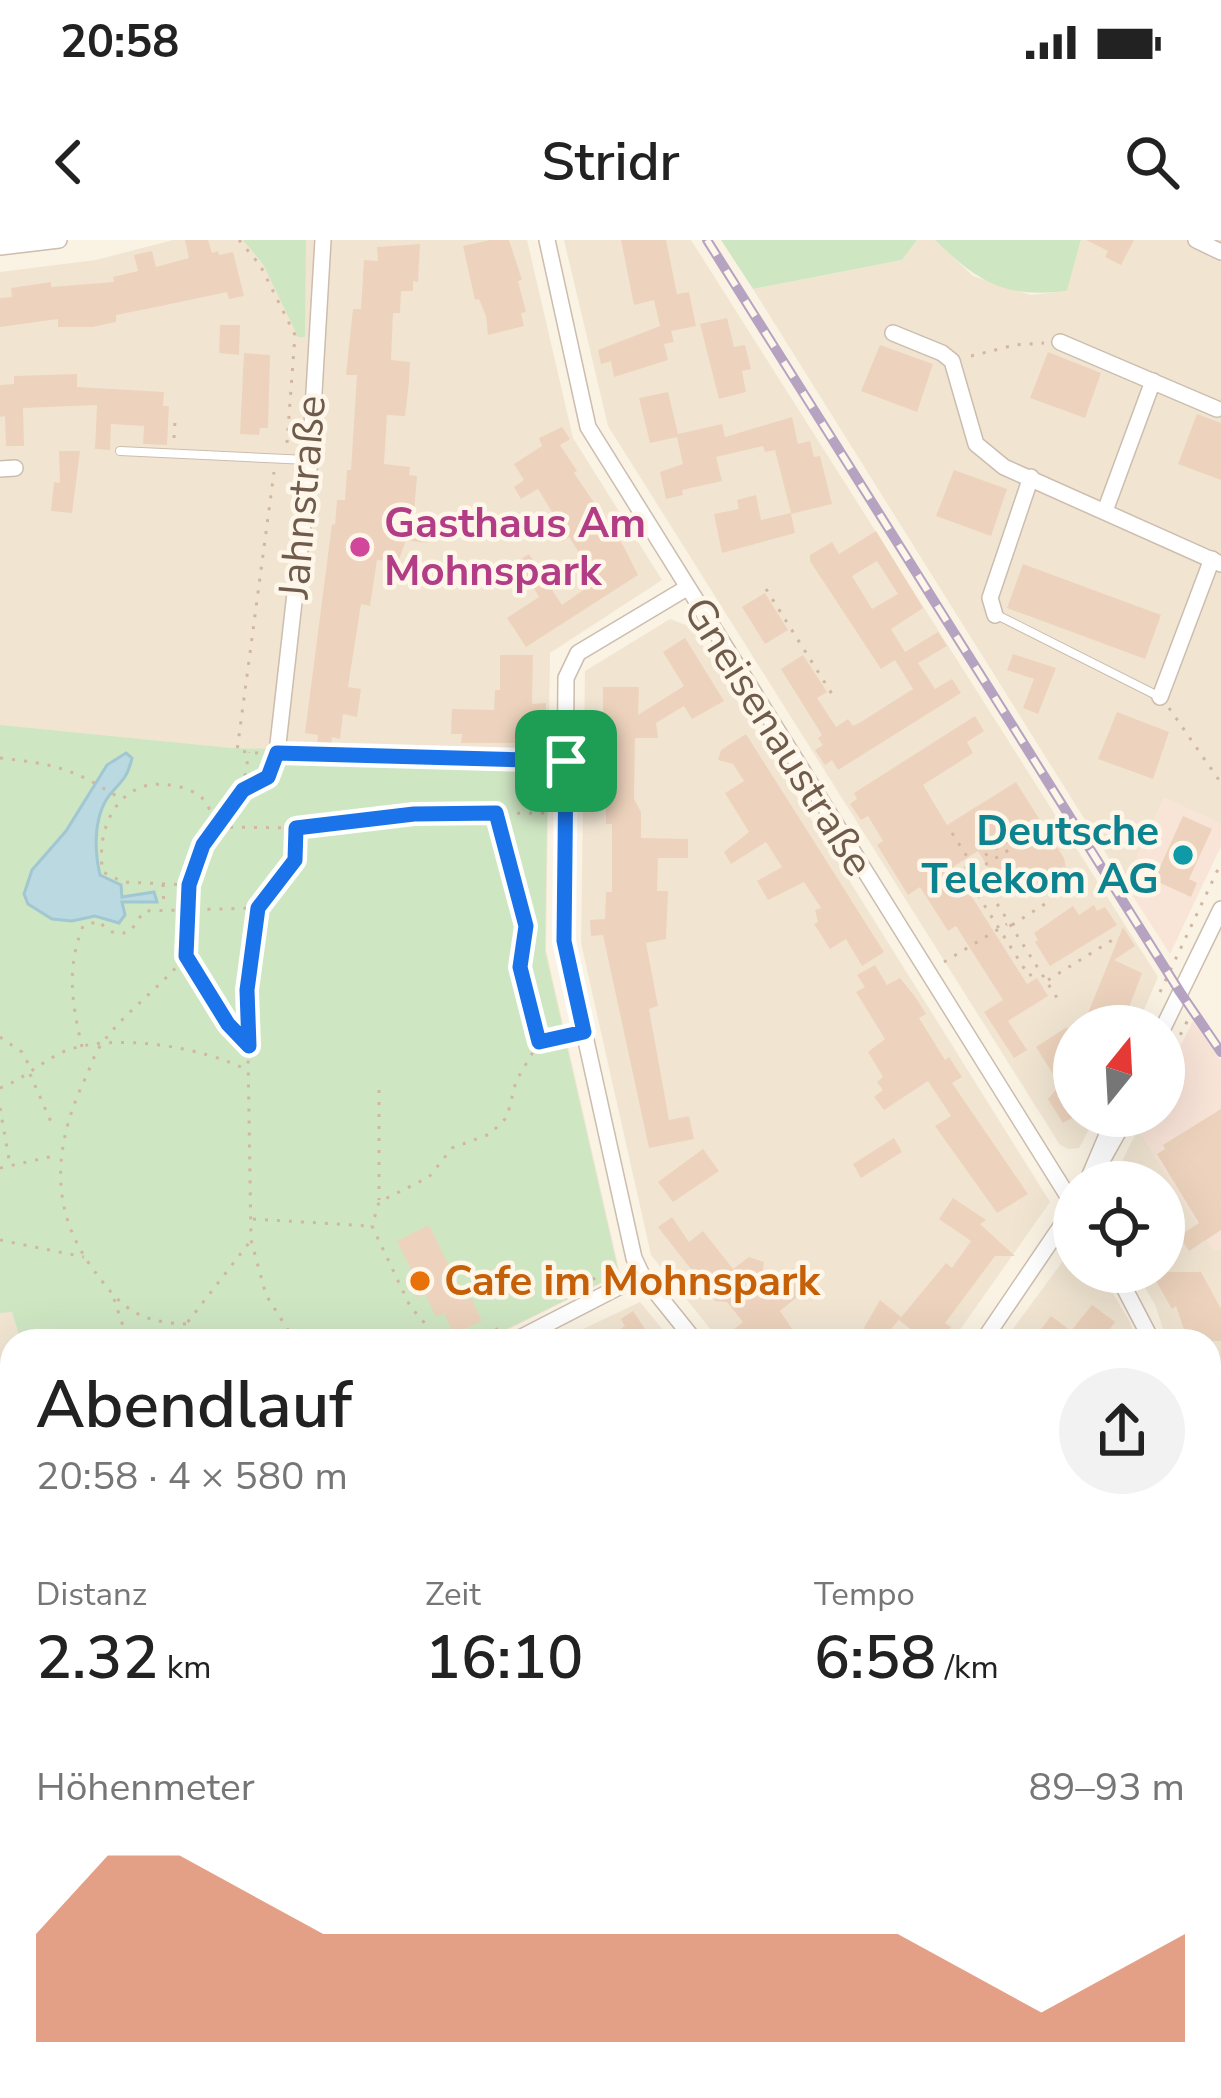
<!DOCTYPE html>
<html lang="de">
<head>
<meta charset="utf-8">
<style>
  :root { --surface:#fff; --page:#f2f2f2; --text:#222; --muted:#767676; --accent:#d97953 }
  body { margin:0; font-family:"Nunito Sans",sans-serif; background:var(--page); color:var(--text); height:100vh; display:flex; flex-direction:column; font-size:45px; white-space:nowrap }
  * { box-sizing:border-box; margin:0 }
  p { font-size:39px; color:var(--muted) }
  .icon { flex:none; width:66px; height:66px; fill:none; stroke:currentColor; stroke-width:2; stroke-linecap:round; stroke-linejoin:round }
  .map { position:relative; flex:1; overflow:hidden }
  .panel { position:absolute; left:0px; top:1089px; width:1221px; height:771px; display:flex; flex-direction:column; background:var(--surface); border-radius:36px 36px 0 0; box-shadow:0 12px 48px #0002 }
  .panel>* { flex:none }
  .needle { width:78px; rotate:18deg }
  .tools { position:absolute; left:1053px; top:765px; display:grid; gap:24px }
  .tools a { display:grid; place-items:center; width:132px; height:132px; border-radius:50%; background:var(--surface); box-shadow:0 12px 48px #0002; font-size:60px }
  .pin { position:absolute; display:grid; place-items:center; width:102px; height:102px; color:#fff; margin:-51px; border-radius:24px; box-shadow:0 6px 18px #0006 }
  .round { display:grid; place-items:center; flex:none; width:126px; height:126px; border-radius:63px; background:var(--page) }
  .head { display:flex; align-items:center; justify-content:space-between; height:204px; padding:0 36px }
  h1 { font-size:66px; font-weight:600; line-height:90px }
  .metrics { display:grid; grid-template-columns:repeat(3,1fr); gap:18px; height:204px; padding:12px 36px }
  .metrics div { display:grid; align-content:center }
  .metrics b { font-size:60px; font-weight:600 }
  .metrics small { font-size:33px; font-weight:400 }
  .metrics p { font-size:33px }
  .chart { height:336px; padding:24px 36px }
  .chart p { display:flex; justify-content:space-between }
  .chart svg { width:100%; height:216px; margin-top:12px; fill:var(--accent); opacity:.7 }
  .status { display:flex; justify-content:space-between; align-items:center; height:84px; padding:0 60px; background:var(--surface); direction:ltr }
  .status svg { height:33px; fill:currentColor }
  header { display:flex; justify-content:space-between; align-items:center; height:156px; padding:0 36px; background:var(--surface); font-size:54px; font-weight:600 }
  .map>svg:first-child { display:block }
  .residential { fill:#f1e5d2 }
  .commercial { fill:#f9e4d8 }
  .green { fill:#cfe6c3 }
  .water { fill:#bad9e1; stroke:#a1c7d2; stroke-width:3 }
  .building { fill:#edd3bd; fill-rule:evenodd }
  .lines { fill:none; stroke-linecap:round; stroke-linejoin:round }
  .lane-casing { stroke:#ccbdae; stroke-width:10 }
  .street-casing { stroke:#ccbdae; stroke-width:18 }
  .path { stroke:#d1b7a1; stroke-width:3; stroke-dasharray:3 9; stroke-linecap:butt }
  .lane { stroke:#fff; stroke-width:8 }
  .street { stroke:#fff; stroke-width:15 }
  .rail-casing { stroke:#b5a3c1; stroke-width:10 }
  .rail { stroke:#fdf6e9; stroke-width:6; stroke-dasharray:18; stroke-linecap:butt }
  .route-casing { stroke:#fff; stroke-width:24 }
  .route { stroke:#1a73e8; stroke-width:15 }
  .hotel-dot { fill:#d1479c; stroke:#fdf6e9; stroke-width:4.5 }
  .culture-dot { fill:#0f9aa8; stroke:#fdf6e9; stroke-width:4.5 }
  .food-dot { fill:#e8710a; stroke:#fdf6e9; stroke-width:4.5 }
  .labels { text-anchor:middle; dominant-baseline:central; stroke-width:9; stroke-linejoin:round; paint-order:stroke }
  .street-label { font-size:42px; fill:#6f5b4c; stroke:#fdf6e9 }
  .hotel-label { font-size:42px; font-weight:bold; fill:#b23c85; stroke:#fdf6e9; text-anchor:start }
  .culture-label { font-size:42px; font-weight:bold; fill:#0d838f; stroke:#fdf6e9; text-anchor:end }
  .food-label { font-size:42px; font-weight:bold; fill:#c56008; stroke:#fdf6e9; text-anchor:start }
</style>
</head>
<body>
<div class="status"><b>20:58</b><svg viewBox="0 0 49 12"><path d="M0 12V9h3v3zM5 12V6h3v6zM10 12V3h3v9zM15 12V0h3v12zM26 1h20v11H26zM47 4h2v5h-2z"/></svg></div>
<header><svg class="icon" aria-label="back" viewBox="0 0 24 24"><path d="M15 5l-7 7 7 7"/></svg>Stridr<svg class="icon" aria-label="search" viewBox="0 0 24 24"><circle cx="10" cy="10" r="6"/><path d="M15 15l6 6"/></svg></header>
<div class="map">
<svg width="1221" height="1858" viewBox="0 0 1221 1858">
  <rect width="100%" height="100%" fill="#faf2e3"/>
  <g class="residential">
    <polygon points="173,0 527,0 573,198 662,340 550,413 546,710 620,1034 485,1101 12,1101 12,1320 0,1325 0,32 96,20"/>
    <polygon points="564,0 691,0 1158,737 1137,786 1074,786 1074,876 1096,876 1079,908 1069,909 1060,905 608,186"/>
    <polygon points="917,0 935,0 973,36 1031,55 1067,51 1081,0 1221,0 1221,584 1164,558 1125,644 753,49 902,20"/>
    <polygon points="670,379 691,387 1050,962 952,1101 720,1101 651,1015 581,703 585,431"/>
    <polygon points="1138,889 1214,1011 1221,1007 1221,1259 1209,1224 1209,1101 1167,1101 1155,1064 1135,1032 1164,1032 1164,942 1112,942"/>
    <polygon points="1074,1006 1074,1032 1100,1032 1130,1082 1136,1101 1004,1101"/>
    <polygon points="640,1062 672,1101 558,1101"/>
    <polygon points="12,1346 12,1848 137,1848 117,1858 0,1858 0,1352"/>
    <polygon points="1209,1470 1221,1483 1221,1563 1209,1574"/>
    <polygon points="199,1848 387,1848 396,1858 188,1858"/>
  </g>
  <g class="commercial">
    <polygon points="1164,558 1221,584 1221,606 1170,714 1125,644"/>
    <polygon points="1193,781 1221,821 1221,1007 1214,1011 1138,889 1145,876 1164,876 1164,838"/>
    <polygon points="1221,1330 1221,1483 1209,1470 1209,1331"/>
    <polygon points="1221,1563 1221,1683 1209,1668 1209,1574"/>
  </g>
  <g class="green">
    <polygon points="243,0 306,0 305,97 298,97 263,24"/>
    <polygon points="721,0 917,0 902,20 753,49"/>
    <path d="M935 0H1081L1067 51C1004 58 979 43 935 0Z"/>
    <polygon points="0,485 231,508 548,516 545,711 619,1034 482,1101 21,1101 12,1072 0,1073"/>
  </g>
  <path class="water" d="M126 513 132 518C128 535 124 539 113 551 93 572 94 609 100 635L121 645 122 657 154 652 157 662H122L125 675 119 683 95 676 72 681 52 679 28 664 24 654 32 630 66 591 107 525Z"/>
  <g class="building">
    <polygon points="185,0 208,0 212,13 218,11 219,15 233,12 244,56 229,59 227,52 161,66 116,75 116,82 92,87 58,87 58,79 0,87 0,58 12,57 11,48 51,42 51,47 114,42 113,37 138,31 134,15 152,11 156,27 189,18"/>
    <polygon points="490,0 509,0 522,40 518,41 526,72 521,73 524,86 488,95 486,76 479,59 475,60 463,6"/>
    <polygon points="621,0 666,0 677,54 689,52 696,86 671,91 674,102 664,104 668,120 614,137 611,121 601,124 598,110 660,86 654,60 634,65"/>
    <polygon points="1086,0 1134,0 1121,25 1105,17 1108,11"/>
    <polygon points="420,4 418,42 413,41 413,51 401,51 400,73 393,73 391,120 410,122 409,142 405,176 387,175 384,224 410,227 409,235 417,236 413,286 429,288 427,303 406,300 398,322 377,320 370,366 361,364 348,447 361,449 357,477 343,474 340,499 332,497 331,506 317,504 318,495 305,493 332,284 335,285 337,260 345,260 347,230 351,230 357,135 346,135 353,69 361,69 364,20 378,21 377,7"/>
    <polygon points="727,78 734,107 745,105 751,129 742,131 746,152 719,159 700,84"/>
    <polygon points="220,85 240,85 239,115 219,113"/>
    <polygon points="880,105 933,124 917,172 861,151"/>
    <polygon points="1048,112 1101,133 1085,178 1030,158"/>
    <polygon points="244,113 270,115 268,188 260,188 259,195 240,194"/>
    <polygon points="77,134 77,147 164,152 163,166 169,166 167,205 143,204 144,186 111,184 110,210 95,209 97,165 23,168 24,206 6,206 5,176 0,177 0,145 14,144 14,136"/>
    <polygon points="668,152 678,194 722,184 725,197 792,177 798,204 810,201 814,217 820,216 832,264 791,274 795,293 722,313 714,274 739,269 737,260 756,255 761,280 791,273 775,210 765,212 763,206 716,217 722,241 682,250 683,255 666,259 660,232 683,224 677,197 650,203 639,158"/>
    <polygon points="1197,174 1221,183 1221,240 1178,224"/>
    <polygon points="562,187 570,199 560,205 577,231 574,233 624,307 638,335 526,407 507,378 539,357 518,321 529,314 562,365 589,346 585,340 593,335 569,297 562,302 554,289 560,285 538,249 521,259 514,247 524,240 514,224 542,206 539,198"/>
    <polygon points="59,211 80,211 72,273 51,271 54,242 60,243"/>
    <polygon points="954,230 1007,249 991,296 936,276"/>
    <path d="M876 291 923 368 891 389 905 412 938 392 947 406 918 423 935 449 952 439 961 453 838 530 832 520 825 525 815 510 823 505 818 498 822 495 781 429 803 415 827 452 817 458 836 487 848 479 853 486 861 482 913 449 895 420 881 429 810 321V315L832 302 839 314ZM877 321 898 354 872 369 852 336Z"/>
    <polygon points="1023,324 1161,375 1145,419 1007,368"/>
    <polygon points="765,353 788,390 765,404 742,367"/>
    <polygon points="685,398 724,461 692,479 684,466 656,483 658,498 635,498 634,559 641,572 641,598 688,599 688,618 658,618 657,651 668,651 666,699 646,703 658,766 649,769 669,880 689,876 694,899 649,908 603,695 591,696 590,680 605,679 606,652 612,652 612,584 606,584 606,560 599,560 600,542 607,542 608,513 609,480 603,480 603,447 639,447 638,475 684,446 663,412"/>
    <polygon points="1013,414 1056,428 1038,474 1023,468 1034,439 1007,430"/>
    <polygon points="500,415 533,415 532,464 546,463 546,512 522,511 522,503 461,503 462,494 451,494 452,469 494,470 495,450 500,450"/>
    <polygon points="1117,472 1169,492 1153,539 1098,519"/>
    <polygon points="975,476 984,491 967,502 973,513 923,545 947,585 1016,542 1064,618 1066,628 1025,654 1016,649 1005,655 978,611 953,627 1027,744 1037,738 1048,756 1008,781 1027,810 1014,818 984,772 1003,760 956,686 948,691 920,647 908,655 877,605 883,601 868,576 861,580 850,564 857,559 854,553"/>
    <polygon points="746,494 884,712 862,726 846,699 830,709 814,684 818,682 815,670 821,668 804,642 768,660 757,641 782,627 766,602 731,624 724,612 749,592 725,553 744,541 733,524 718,520 721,510"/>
    <polygon points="1183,576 1212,589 1189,639 1197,643 1191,657 1154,640"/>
    <polygon points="1094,665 1097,671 1105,667 1117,685 1050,726 1035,702 1038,700 1034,693 1073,666 1079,675"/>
    <polygon points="1123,687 1135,706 1114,720 1142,733 1122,786 1106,786 1086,778"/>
    <polygon points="875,725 887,745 900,738 916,758 926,774 919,778 945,820 949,817 962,837 952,843 1028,954 997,973 935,886 951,876 928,841 884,870 874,857 883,850 877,842 883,837 868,812 885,799 856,752 865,747 857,735"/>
    <polygon points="1067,787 1074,798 1074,877 1063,883 1048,859 1060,845 1036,807"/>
    <polygon points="1221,869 1221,990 1189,1011 1179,996 1199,983 1157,914 1165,909 1163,905"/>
    <polygon points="894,898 902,912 861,938 853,924"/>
    <polygon points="703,909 719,931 673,962 658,942"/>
    <polygon points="953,958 986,980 980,984 1015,1016 995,1016 945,1083 951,1087 940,1101 926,1101 899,1080 946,1023 952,1028 971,1001 939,979"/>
    <polygon points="672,977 689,1002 703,991 733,1029 749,1017 764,1022 760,1054 793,1028 808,1048 780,1071 800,1101 742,1101 733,1090 743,1082 727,1062 715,1061 716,1049 703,1032 697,1037 658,987"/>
    <polygon points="429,985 466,1061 471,1058 482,1081 454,1094 444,1073 436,1077 425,1054 417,1058 407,1036 413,1033 397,1001"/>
    <polygon points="1157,1032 1201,1032 1221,1069 1221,1101 1188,1101 1176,1066 1172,1069 1156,1041 1161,1039"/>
    <polygon points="880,1060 901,1077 881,1101 864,1088"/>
    <polygon points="1092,1065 1115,1082 1101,1101 1052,1101 1039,1092 1051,1076 1071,1091"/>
    <polygon points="633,1071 653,1101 627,1101 619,1090 625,1086 621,1079"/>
  </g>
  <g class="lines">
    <g class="lane-casing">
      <g id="lane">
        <polyline points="120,211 308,220"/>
        <polyline points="997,375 1160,457"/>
        <polyline points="1209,1416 1221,1428"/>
      </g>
    </g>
    <g class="street-casing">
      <g id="street">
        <polyline points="547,0 588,187 1074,966"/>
        <polyline points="1196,0 1221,12"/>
        <polyline points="0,7 59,0"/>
        <polyline points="893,93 942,113 952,121 976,204 1004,227 1221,324"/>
        <polyline points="1060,102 1217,169"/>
        <polyline points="0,229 15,228"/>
        <polyline points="1105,271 1153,141"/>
        <polyline points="685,349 578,413 566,438 564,701 634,1018 642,1035 695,1101"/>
        <polyline points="995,375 990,358 1031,237"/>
        <polyline points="1160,457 1212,319"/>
        <polyline points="277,513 310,220 323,0"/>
        <polyline points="1164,786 1221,669"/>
        <polyline points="1104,917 1127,876"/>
        <polyline points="1087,942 1115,876"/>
        <polyline points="1116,1032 1152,1101"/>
        <polyline points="514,1101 642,1035"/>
        <polyline points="983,1101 1074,967"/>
        <polyline points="1209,1262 1221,1292"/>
        <polyline points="1209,1315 1221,1309"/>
        <polyline points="6,1342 12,1356"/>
        <polyline points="1209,1694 1221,1709"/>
        <polyline points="411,1848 419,1858"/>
        <polyline points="155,1858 166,1848"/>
      </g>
    </g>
    <g class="path">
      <polyline points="239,0 260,25 295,95 287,203"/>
      <polyline points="971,116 1015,105 1044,103"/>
      <polyline points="174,198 175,182"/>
      <polyline points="766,349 832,454"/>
      <polyline points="1169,468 1221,543"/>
      <polyline points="258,513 237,511 274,232"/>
      <polyline points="298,514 546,520"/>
      <path d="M0 518C54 524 72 528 118 557"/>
      <polyline points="243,548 249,512"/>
      <polyline points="218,587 296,588 414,574 546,573"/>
      <polyline points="952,593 1059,761"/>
      <polyline points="975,631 1036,593 1031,586 962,630 1029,736 1039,729"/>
      <polyline points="163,644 164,668"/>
      <path d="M189 645 123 642 103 632C95 588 119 537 170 545 181 546 196 551 204 560 209 567 213 577 217 585"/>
      <polyline points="1012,685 1048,662"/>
      <polyline points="944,722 1007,684"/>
      <polyline points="1048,740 1114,699"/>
      <polyline points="1160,752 1221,623"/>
      <polyline points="0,797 22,812 31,829"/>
      <polyline points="246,802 228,783 186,716 189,645 203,605 243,550 268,537 270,532"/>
      <polyline points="541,802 567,796"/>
      <path d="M82 807C72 763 66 729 83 686L99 681C109 693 115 695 130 692L144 671 256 668"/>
      <polyline points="1164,827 1196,764"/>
      <polyline points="30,834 51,882"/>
      <path d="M0 848C24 839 42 821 65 811 114 792 204 807 249 831"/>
      <polyline points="379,850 379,960"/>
      <polyline points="0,868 10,925"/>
      <polyline points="0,928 58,915"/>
      <polyline points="253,979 369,986"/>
      <polyline points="0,1000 84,1017"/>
      <polyline points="582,1045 616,1027"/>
      <polyline points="114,1059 128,1101"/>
      <path d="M186 1084C134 1082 119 1065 90 1025 49 966 55 905 83 843 90 830 94 813 103 802 127 770 161 747 186 716"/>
      <polyline points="173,1101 249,1003"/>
      <polyline points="295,1101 266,1055 251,1000 247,750 258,668 295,619 296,588"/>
      <polyline points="440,1101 410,1066 372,986 379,962 429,937 452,908 490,894 507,877 516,841 539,802 520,727 526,687 496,573"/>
      <polyline points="474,1101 505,1085"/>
      <polyline points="960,1101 968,1091"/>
      <polyline points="1214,1724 1221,1733"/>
      <polyline points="649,1848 658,1858"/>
      <polyline points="705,1848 710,1853"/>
      <polyline points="719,1848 728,1858"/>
      <polyline points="181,1857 191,1848"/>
      <polyline points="665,1858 677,1848"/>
      <polyline points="683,1858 695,1848"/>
      <polyline points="851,1858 862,1848"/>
    </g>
    <use href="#lane" class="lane"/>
    <use href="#street" class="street"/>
    <g class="rail-casing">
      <polyline id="rail" points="707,0 1180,752 1221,812"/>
    </g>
    <use href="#rail" class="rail"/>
  </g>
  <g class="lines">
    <g class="route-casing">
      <polygon id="route" points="277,513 566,521 564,701 584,792 539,802 520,727 526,686 496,573 414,574 296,588 295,620 258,668 247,750 249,806 228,784 186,716 189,645 203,605 243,550 268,537"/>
    </g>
    <use href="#route" class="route"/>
  </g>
  <circle class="hotel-dot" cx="360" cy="307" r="12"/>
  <circle class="culture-dot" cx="1183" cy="615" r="12"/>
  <circle class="food-dot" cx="420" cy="1041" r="12"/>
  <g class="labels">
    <g class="street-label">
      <text transform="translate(303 257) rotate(-85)">Jahnstraße</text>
      <text transform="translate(778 497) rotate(58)">Gneisenaustraße</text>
    </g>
    <g class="hotel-label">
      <text x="384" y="283">Gasthaus Am<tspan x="384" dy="48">Mohnspark</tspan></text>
    </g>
    <g class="culture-label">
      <text x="1159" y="591">Deutsche<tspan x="1159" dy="48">Telekom AG</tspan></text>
    </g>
    <g class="food-label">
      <text x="444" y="1041">Cafe im Mohnspark</text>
    </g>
  </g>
</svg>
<div class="tools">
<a><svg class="needle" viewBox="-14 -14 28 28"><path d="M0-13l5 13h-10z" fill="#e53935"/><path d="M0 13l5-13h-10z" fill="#767676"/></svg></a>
<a><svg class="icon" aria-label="locate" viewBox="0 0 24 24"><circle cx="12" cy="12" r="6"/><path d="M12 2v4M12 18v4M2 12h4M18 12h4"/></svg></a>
</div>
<div class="pin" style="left:566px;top:521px;background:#1e9e55"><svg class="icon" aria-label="arrive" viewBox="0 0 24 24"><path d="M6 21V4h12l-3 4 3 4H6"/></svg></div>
<section class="panel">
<div class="head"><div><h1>Abendlauf</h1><p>20:58 · 4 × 580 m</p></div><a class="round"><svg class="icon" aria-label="share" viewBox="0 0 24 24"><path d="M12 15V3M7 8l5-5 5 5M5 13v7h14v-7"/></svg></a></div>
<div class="metrics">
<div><p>Distanz</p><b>2.32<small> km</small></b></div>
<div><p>Zeit</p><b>16:10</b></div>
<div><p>Tempo</p><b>6:58<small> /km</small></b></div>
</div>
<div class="chart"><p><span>Höhenmeter</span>89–93 m</p>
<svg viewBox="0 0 160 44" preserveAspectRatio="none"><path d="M0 44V22L10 6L20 6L30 14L40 22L50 22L60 22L70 22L80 22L90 22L100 22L110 22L120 22L130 30L140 38L150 30L160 22V44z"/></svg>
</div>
</section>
</div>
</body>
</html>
